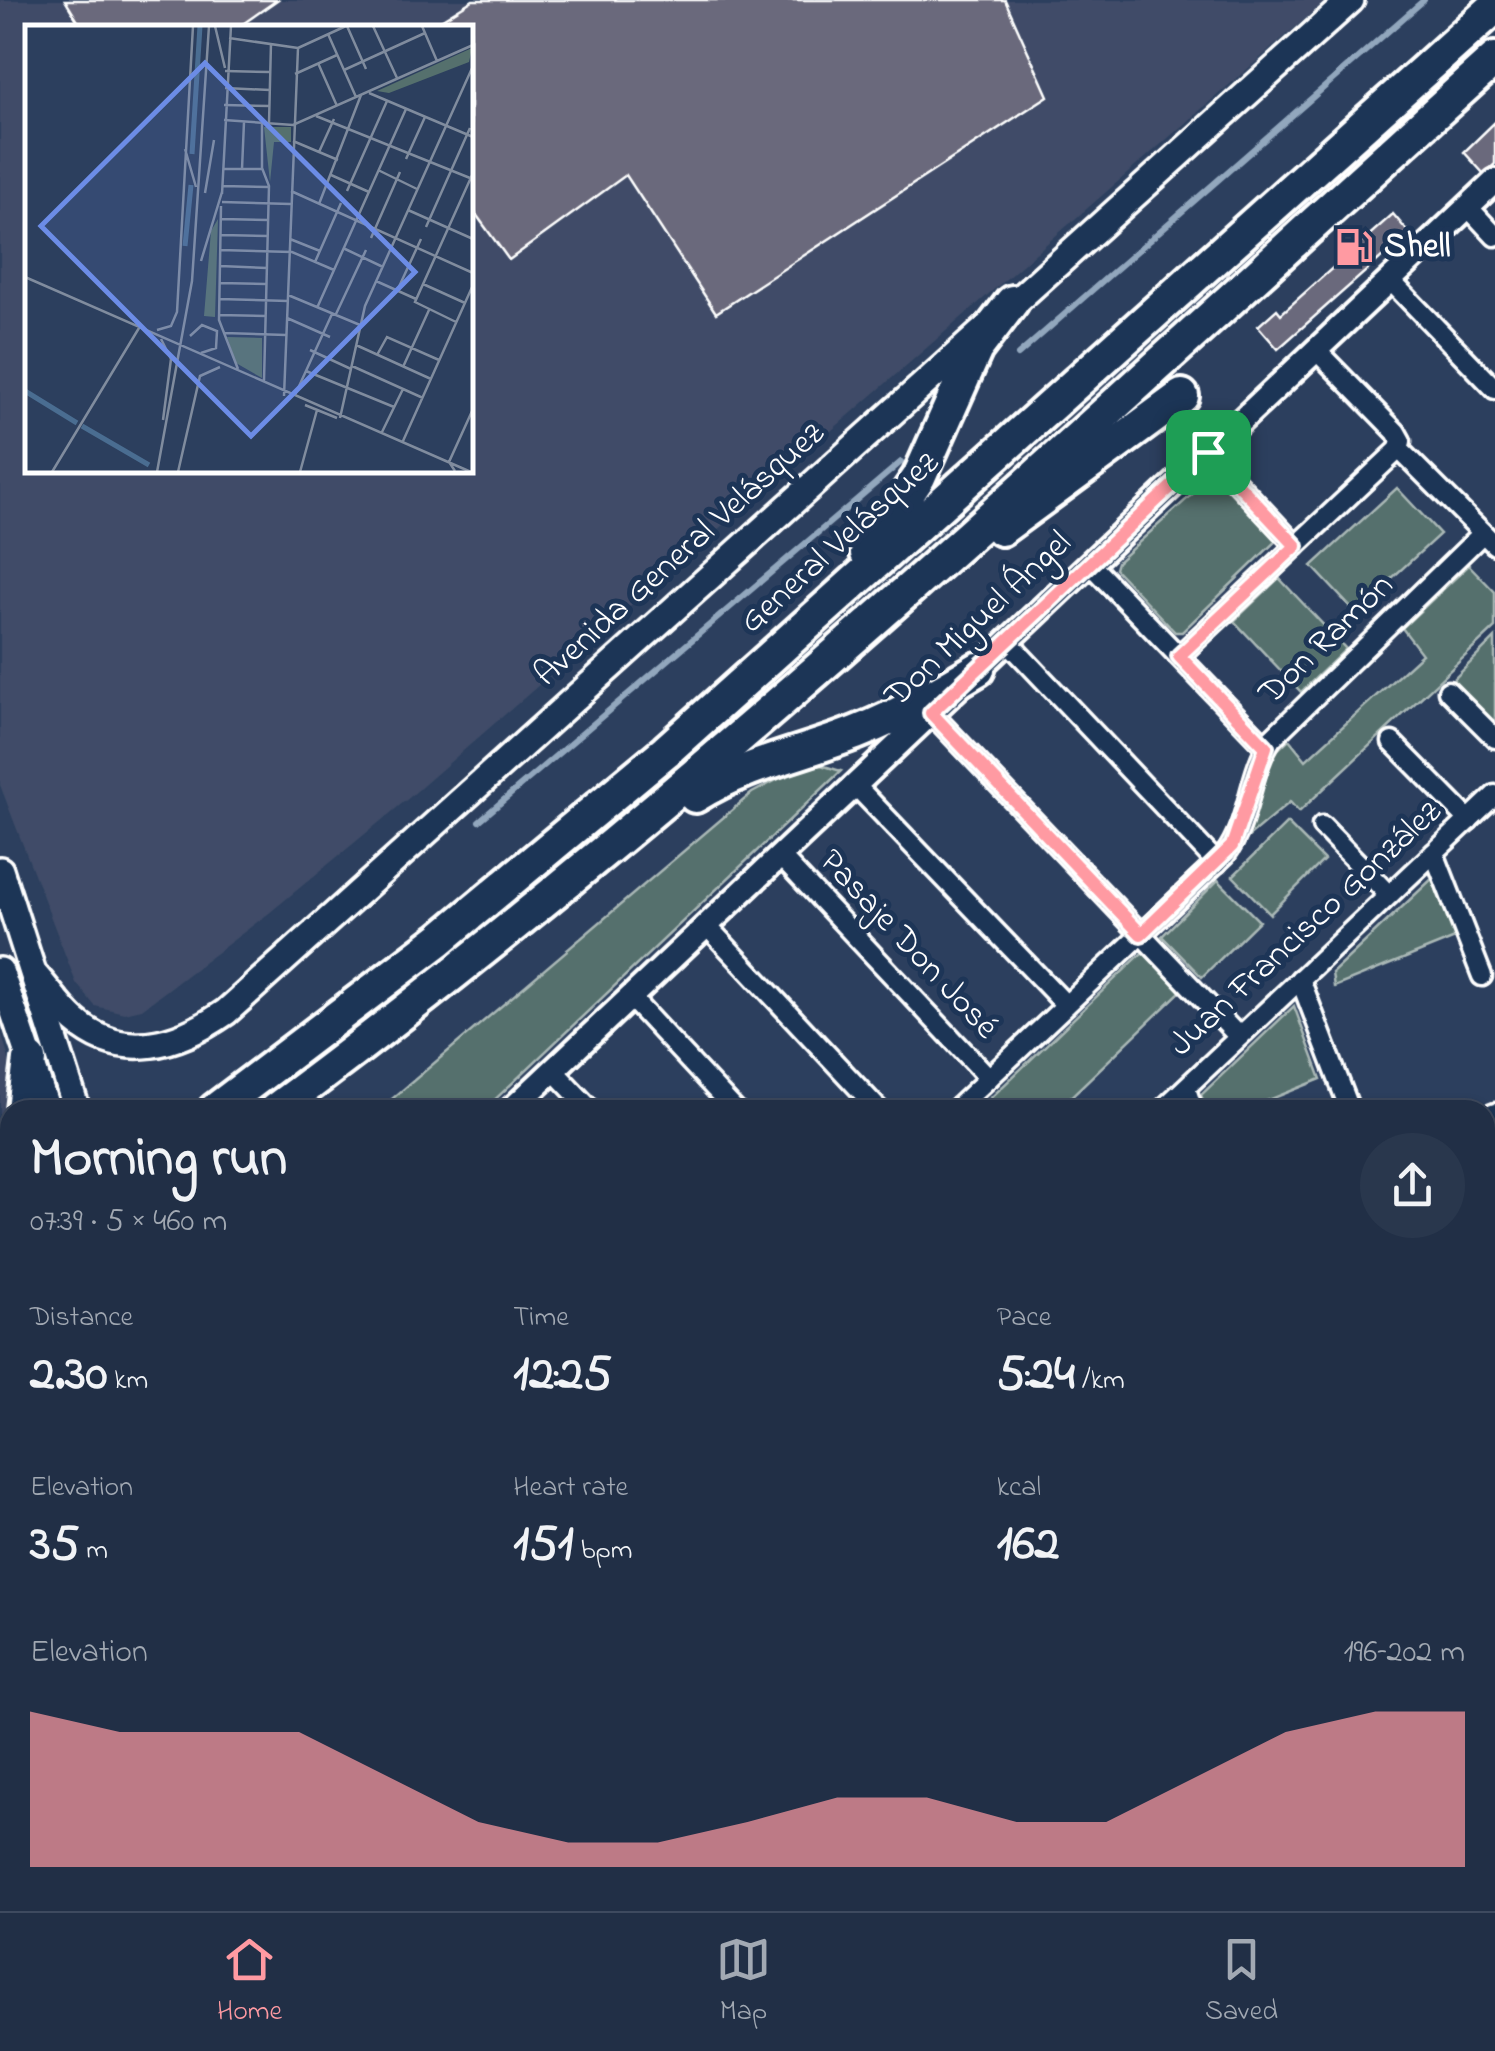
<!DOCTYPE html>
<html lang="en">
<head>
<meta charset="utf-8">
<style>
  :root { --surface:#212f46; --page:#29374d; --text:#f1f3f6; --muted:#a2a9b3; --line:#3e4a5f; --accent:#ff9aa2 }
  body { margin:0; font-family:"Indie Flower",sans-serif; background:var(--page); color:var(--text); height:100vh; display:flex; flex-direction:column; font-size:38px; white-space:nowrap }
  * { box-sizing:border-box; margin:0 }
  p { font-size:32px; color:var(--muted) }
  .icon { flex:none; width:55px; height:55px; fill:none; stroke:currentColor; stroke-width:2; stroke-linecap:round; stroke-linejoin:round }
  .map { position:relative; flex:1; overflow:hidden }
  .side { position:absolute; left:0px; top:1100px; width:1495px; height:812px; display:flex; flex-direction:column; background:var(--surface); border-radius:30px 30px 0 0; box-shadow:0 2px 8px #0004,0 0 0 2px var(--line) }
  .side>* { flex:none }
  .pin { position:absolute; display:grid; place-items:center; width:85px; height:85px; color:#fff; margin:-42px; border-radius:20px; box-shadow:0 5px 15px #0006 }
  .round { display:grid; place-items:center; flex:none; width:105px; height:105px; border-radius:52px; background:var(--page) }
  .summary { display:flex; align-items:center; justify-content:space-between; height:170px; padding:0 30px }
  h1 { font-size:55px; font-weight:700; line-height:75px }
  .metrics { display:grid; grid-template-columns:repeat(3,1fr); gap:15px; height:170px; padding:10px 30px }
  .metrics div { display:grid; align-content:center }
  .metrics b { font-size:50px; font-weight:700 }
  .metrics small { font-size:28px; font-weight:400 }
  .metrics p { font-size:28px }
  .chart { height:280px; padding:20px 30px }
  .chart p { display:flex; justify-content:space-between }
  .chart svg { width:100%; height:180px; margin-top:10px; fill:var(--accent); opacity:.7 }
  .dock { display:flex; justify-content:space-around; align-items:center; height:140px; border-top:2px solid var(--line); background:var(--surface); font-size:28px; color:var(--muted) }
  .dock a { display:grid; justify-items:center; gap:5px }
  .dock .current { color:var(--accent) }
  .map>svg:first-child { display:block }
  .built { fill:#3f4c67; fill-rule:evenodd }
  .green { fill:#55706d; stroke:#aab8b6; stroke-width:2.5 }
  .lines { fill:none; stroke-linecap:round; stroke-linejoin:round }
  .stream { stroke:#92a7bd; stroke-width:6 }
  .building { fill:#6a697b; stroke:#fff; stroke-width:2.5 }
  .minor-casing { stroke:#fff; stroke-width:25 }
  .tertiary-casing { stroke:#fff; stroke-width:30 }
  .secondary-casing { stroke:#fff; stroke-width:32 }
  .motorway-casing { stroke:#fff; stroke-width:40 }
  .minor { stroke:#1d3557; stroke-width:18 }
  .tertiary { stroke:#1d3557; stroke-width:22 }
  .secondary { stroke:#1d3557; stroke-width:25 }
  .motorway { stroke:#1d3557; stroke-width:32 }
  .route-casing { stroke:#fff; stroke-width:20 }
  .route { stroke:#ff9aa2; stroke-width:12 }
  .labels { text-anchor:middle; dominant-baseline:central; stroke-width:10; stroke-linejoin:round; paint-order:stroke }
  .poi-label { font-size:35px; font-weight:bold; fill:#fff; stroke:#1d3557; text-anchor:start }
  .street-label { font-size:35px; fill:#fff; stroke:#1d3557 }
  .inset-river { fill:none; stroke:#4a6d91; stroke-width:5 }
  .inset-road { fill:none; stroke:#808c9e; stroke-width:2.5 }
  .view { fill:#6c8ce6; fill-opacity:0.15; stroke:#6c8ce6; stroke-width:5 }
  .inset-edge { fill:none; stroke:#fff; stroke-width:5 }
</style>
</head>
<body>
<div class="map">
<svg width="1495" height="1911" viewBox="0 0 1495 1911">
  <rect width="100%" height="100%" fill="#2c3f5e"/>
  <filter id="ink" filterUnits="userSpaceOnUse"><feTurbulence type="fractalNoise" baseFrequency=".01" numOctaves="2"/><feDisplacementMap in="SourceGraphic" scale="20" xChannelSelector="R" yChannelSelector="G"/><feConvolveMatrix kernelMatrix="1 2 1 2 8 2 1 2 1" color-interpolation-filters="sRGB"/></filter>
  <g filter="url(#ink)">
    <g class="built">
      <path d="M0 0H1327L410 797 268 914 142 1009 124 1013 95 1006 76 983 0 785ZM28 28H470V470H28Z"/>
      <polygon points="0,1028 11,1066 7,1111 0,1135"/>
      <polygon points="10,1459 10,1902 319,1902 323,1911 0,1911 0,1466"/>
      <polygon points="1095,1902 1311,1902 1314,1911 1071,1911"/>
    </g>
    <g class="green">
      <polygon points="1217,472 1279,538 1182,632 1175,632 1115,569 1117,562"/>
      <polygon points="1397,488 1440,534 1355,612 1312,566"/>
      <polygon points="1469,565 1495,592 1495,628 1299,812 1290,802 1245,840 1268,759 1289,739 1306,760 1422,654 1402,628"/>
      <polygon points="1279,578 1346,649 1301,692 1234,621"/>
      <polygon points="1495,638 1495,727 1451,682"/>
      <polygon points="811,762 841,771 484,1110 379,1110 752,793"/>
      <polygon points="1287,823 1324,860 1270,914 1233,876"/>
      <polygon points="1435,876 1460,936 1334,987 1332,973"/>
      <polygon points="1218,880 1259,921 1202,977 1162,936"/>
      <polygon points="1143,952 1181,991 1057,1110 978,1110"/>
      <polygon points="1294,1006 1321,1079 1244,1110 1207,1110 1201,1095"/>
    </g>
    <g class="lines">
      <g class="stream">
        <polyline points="1018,355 1424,0"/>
        <polyline points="479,821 901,462"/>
      </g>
    </g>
    <g class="building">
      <polygon points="65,0 277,0 237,28 82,28"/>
      <polygon points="473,0 1005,0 1048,96 716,313 626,175 509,260 470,206 470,28 428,28"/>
      <polygon points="1495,122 1495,164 1484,174 1464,152"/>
      <polygon points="1393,214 1409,233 1278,349 1258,326 1277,309 1281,314"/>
      <polygon points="1495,1612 1495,1642 1485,1646 1485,1616"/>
    </g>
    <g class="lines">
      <g class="minor-casing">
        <g id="minor">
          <polyline points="1468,207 1495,236"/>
          <polyline points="1390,280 1495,389"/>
          <polyline points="1316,350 1396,432 1401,441 1399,449 1495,545"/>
          <polyline points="1208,452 1296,546"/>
          <polyline points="1090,564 1266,747"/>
          <polyline points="1007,641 1217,863"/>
          <polyline points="1179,656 1399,449"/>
          <polyline points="1448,691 1495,738"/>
          <polyline points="931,713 1239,1037"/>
          <polyline points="1392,742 1469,820"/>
          <polyline points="855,785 1066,1005"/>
          <polyline points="1322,826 1389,895"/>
          <polyline points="1434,853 1482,976"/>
          <polyline points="780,856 989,1078"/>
          <polyline points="706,925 879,1110"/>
          <polyline points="1300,979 1350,1110"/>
          <polyline points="630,997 735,1110"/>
          <polyline points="553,1070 591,1110"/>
          <polyline points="1186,1089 1193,1110"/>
          <path d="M955 1110 1225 855C1251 820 1248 773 1272 738L1483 533"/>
          <polyline points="1162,1110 1495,795"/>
          <polyline points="1485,1117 1495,1113"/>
          <polyline points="1485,1400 1495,1397"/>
          <polyline points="1485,1467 1495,1494"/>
          <polyline points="1485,1542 1495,1538"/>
          <polyline points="1485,1860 1495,1856"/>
          <polyline points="558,1902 561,1911"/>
          <polyline points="701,1902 704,1911"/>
          <polyline points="1324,1902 1327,1911"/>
          <polyline points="844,1904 846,1911"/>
          <polyline points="436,1911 459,1902"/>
          <polyline points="1352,1911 1374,1902"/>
        </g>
      </g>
      <g class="tertiary-casing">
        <g id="tertiary">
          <polyline points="511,1110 1495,181"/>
          <polyline points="0,1433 10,1427"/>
        </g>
      </g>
      <g class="secondary-casing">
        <g id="secondary">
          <polyline points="0,870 77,1110"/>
          <polyline points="0,971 47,1110"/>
          <path d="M34 974C48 989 60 1008 75 1021 123 1063 180 1044 226 1012L1351 0"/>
          <polyline points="1485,1700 1495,1697"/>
          <polyline points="339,1902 342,1911"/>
          <polyline points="379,1902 382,1911"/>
          <polyline points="997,1911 1010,1902"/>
        </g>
      </g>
      <g class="motorway-casing">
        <g id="motorway">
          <polyline points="1001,529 1182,396"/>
          <polyline points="867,553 919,477 976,349 1012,302"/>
          <path d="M695 796C741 767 789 757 839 739 889 722 933 696 978 669"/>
          <polyline points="24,1110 30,1060"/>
          <polyline points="215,1110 439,940 666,751 1495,7"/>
          <path d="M275 1110C707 790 1096 419 1495 59"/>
          <polyline points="0,1178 10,1158"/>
          <polyline points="0,1267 10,1260"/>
          <polyline points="0,1310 10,1303"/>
        </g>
      </g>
      <use href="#minor" class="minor"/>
      <use href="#tertiary" class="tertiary"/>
      <use href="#secondary" class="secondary"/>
      <use href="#motorway" class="motorway"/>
    </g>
  </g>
  <g class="lines" filter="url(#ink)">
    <g class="route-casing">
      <polygon id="route" points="1208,452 1296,546 1179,656 1266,747 1232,846 1141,934 931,713"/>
    </g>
    <use href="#route" class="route"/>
  </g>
  <defs>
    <g id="fuel-bare" transform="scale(3)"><path d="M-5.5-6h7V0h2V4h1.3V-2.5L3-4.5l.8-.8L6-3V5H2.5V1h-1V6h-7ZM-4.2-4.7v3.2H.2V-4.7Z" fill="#ff9aa2" stroke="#1d3557" stroke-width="2.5" paint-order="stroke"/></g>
  </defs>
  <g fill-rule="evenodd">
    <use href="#fuel-bare" x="1354" y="247"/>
  </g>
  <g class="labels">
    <g class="poi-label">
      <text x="1384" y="247">Shell</text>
    </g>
    <g class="street-label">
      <text transform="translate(840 543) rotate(-42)">General Velásquez</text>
      <text transform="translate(680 555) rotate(-42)">Avenida General Velásquez</text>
      <text transform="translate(979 620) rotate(-43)">Don Miguel Ángel</text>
      <text transform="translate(1327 640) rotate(-44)">Don Ramón</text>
      <text transform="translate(1306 929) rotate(-43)">Juan Francisco González</text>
      <text transform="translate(908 945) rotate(47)">Pasaje Don José</text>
    </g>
  </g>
  <g transform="translate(25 25)">
    <rect width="448" height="448" fill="#2c3f5e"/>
    <path d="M447 23 444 37 364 68 352 66ZM239 102H266V117H249L245 157ZM193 194 190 292 179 291 186 206ZM202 312 237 313V353L211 338Z" fill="#55706d"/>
    <path class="inset-river" d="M167 129 175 1M160 221 166 160M0 366 52 398M57 401 124 440"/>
    <path class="inset-road" d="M190 1 200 43M322 1 341 44M348 1 372 53M397 1 412 36M303 9 331 72M204 13 273 23M273 23 321 1M293 38 312 81M319 45 400 8M200 46 245 47M270 49 312 30M200 63 245 65M344 68 448 112M199 80 245 81M291 91 445 153M199 95 268 100 448 20M237 97V143L244 161 239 356M244 98 246 18M268 116 313 135M160 124 171 162M294 127 309 94M381 134 400 92M198 144H237M217 144 219 97M353 145 392 164M306 150 344 167M197 161 244 162M266 166 448 248M322 166 362 76M180 168 189 115M197 169 206 1M197 177 266 179M294 179 336 70M196 181 194 295 213 344M383 185 448 214M196 194 243 195M401 202 445 103M196 210 243 211M346 213 375 147M265 214 295 226M318 223 358 242M195 225 267 227 309 245M176 236 197 167M290 237 316 178M195 241 242 243M0 252 446 447M351 256 391 274M194 258 241 259M398 259 440 278M372 266 396 214M263 270 335 300M194 274 263 276M292 283 381 84M311 289 341 225M193 290 241 291M262 293 305 312M431 297 390 277 448 148M132 305 146 301 152 287 168 1M199 308 261 310M165 311 177 300 192 306 191 323 176 328M136 314 146 334 138 395M331 320 406 354M285 325 326 344M352 330 362 312 414 335M327 341 398 373M378 342 404 285M281 346 369 382M270 370 307 289M259 371 273 23M280 380 312 393M315 393 340 281 448 41M357 407 378 364M378 416 448 260M430 446 424 437 448 384M27 447 114 303M132 447 167 256 184 1M153 447 175 351 195 342M275 447 292 385"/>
    <path class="view" d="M180 38 390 247 226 411 16 201Z"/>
    <rect width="448" height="448" class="inset-edge"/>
  </g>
</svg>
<div class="pin" style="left:1208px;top:452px;background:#1e9e55"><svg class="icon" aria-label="arrive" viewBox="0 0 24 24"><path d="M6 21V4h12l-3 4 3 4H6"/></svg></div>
<section class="side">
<div class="summary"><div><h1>Morning run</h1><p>07:39 · 5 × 460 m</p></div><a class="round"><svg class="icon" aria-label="share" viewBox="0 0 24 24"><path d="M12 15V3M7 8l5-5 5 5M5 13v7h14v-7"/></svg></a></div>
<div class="metrics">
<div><p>Distance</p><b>2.30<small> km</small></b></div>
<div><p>Time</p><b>12:25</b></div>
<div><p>Pace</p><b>5:24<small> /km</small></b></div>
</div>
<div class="metrics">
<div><p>Elevation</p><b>35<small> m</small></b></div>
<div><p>Heart rate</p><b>151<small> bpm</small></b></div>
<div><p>kcal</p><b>162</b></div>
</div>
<div class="chart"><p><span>Elevation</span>196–202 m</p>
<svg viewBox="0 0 160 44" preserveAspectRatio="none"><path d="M0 44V6L10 11L20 11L30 11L40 22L50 33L60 38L70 38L80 33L90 27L100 27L110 33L120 33L130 22L140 11L150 6L160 6V44z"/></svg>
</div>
</section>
</div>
<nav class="dock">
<a class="current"><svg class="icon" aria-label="home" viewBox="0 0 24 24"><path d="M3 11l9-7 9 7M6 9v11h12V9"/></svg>Home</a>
<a><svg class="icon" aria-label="map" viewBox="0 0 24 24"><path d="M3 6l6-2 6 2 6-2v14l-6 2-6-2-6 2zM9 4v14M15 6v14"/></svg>Map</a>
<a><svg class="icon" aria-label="saved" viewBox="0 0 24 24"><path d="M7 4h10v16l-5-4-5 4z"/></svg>Saved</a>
</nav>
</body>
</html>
